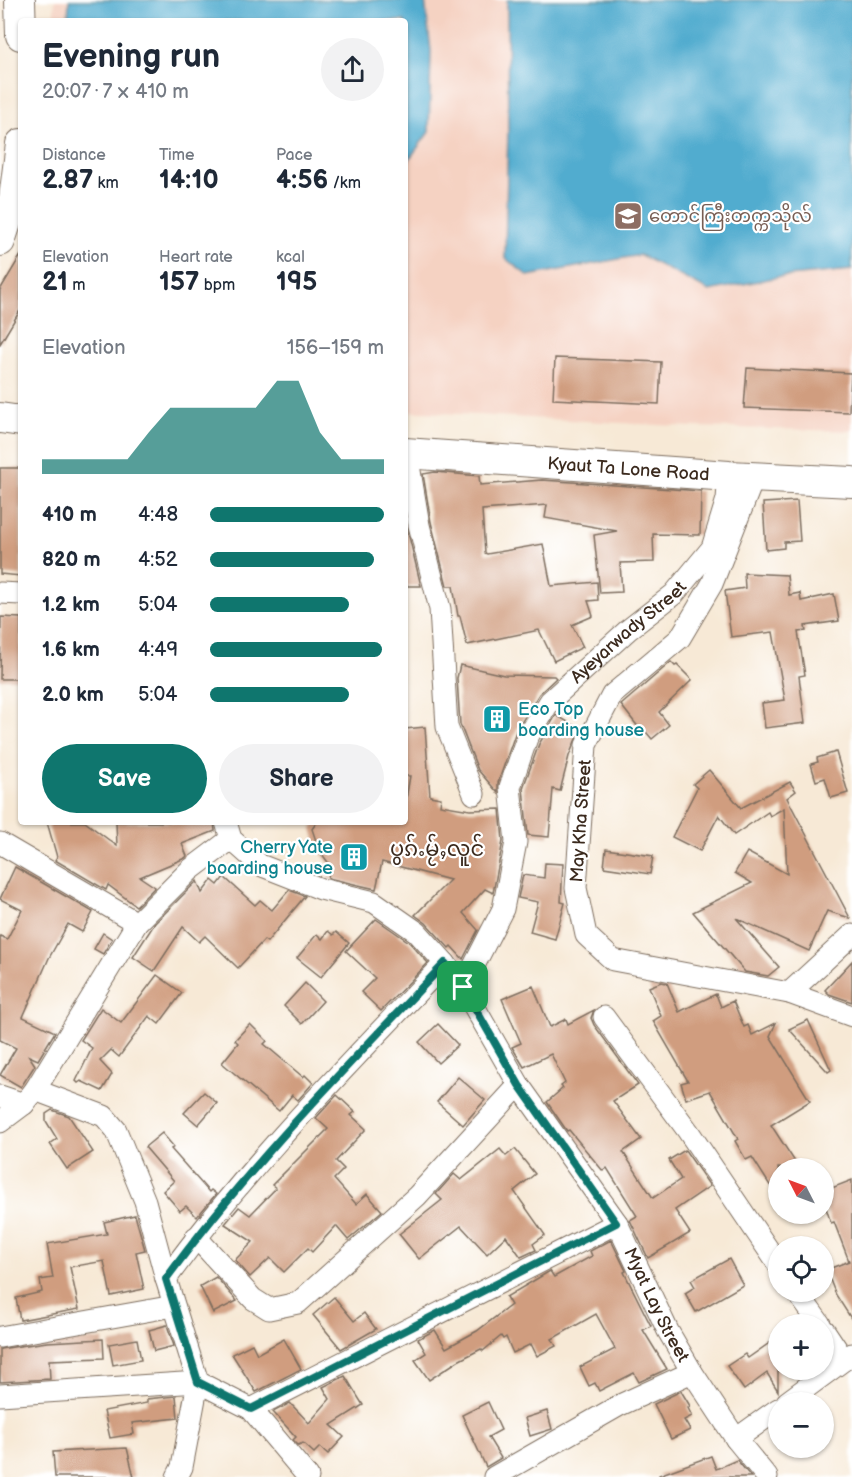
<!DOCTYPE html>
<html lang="en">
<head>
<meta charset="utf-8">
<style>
  :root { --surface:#fff; --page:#f2f2f3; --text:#1f2937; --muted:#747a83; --accent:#0f766e }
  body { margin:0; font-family:"Balsamiq Sans","Noto Sans Myanmar",sans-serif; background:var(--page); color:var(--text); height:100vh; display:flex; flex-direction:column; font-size:22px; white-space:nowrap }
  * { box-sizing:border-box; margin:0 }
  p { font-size:20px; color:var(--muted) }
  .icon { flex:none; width:33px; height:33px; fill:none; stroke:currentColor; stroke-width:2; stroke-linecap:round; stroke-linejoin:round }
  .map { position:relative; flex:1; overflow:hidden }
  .sheet { position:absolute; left:18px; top:18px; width:390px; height:807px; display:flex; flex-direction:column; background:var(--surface); border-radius:6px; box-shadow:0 2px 4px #0004 }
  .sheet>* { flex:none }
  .needle { width:39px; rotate:312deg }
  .tools { position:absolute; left:768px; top:1158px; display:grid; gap:12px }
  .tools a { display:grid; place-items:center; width:66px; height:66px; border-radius:50%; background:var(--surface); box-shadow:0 2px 4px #0004; font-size:30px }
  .pin { position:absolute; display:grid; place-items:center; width:51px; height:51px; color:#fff; margin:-26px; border-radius:12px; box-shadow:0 3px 9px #0006 }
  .round { display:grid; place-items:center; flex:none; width:63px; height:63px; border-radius:32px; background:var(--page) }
  .headline { display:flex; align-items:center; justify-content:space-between; height:102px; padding:0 24px }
  h1 { font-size:33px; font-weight:800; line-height:45px }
  .metrics { display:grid; grid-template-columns:repeat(3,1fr); gap:9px; height:102px; padding:6px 24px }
  .metrics div { display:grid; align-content:center }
  .metrics b { font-size:26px; font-weight:800 }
  .metrics small { font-size:16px; font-weight:400 }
  .metrics p { font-size:16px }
  .chart { height:168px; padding:12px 24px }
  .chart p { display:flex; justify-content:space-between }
  .chart svg { width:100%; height:108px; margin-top:6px; fill:var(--accent); opacity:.7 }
  .action { display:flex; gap:12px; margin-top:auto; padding:12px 24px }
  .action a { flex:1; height:69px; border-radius:36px; background:var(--accent); color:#fff; font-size:24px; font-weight:800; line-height:69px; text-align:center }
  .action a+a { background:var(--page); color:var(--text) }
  ul { padding:0 24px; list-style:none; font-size:20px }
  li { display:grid; grid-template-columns:96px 72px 1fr; align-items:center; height:45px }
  li i { height:15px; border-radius:8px; background:var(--accent) }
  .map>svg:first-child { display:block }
  .built { fill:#f5d2c2 }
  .water { fill:#51accf; stroke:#466b76; stroke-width:1.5 }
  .building { fill:#d09d7f }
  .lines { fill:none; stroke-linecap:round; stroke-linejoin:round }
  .street-casing { stroke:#7d6d5e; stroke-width:23 }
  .secondary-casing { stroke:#7d6d5e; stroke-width:32 }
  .street { stroke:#fff; stroke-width:21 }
  .secondary { stroke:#fff; stroke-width:30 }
  .route-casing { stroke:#fff; stroke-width:12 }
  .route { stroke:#0f766e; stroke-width:8 }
  .labels { text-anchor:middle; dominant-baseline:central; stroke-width:4.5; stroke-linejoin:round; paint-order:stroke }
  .education-label { font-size:18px; fill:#785e54; stroke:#fff; text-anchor:start }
  .street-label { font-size:18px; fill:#3b2a1e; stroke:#fff }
  .culture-label { font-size:18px; fill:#0d838f; stroke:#fff; text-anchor:start }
  .quarter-label { font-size:21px; fill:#3b2a1e; stroke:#fff }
</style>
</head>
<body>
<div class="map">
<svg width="852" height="1477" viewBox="0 0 852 1477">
  <rect width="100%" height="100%" fill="#fff"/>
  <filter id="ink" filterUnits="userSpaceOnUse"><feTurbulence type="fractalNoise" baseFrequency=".0167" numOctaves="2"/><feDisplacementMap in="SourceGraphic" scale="12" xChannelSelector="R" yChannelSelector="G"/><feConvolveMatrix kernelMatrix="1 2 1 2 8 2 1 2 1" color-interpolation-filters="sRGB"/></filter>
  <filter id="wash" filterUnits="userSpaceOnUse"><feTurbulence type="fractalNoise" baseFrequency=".008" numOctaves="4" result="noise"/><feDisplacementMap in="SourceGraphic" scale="24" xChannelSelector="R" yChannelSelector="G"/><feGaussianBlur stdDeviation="1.35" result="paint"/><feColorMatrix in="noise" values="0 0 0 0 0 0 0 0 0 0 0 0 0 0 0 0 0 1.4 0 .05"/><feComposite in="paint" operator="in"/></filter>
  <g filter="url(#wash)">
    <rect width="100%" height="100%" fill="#f7e9d6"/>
    <polygon class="built" points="55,0 852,0 852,431 694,427 405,411 405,21 53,21"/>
    <g class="water">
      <polygon points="69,0 425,0 431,51 429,132 405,165 405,21 68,21"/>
      <polygon points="507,0 852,0 852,270 778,277 709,291 640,255 528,276 505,258 508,130"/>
    </g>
    <g id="blocks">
      <g class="building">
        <polygon points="21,255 21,309 0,344 0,290"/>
        <polygon points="555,358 661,362 659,404 553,399"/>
        <polygon points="747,368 851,373 849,412 744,408"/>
        <polygon points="0,468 21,468 21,576 0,574"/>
        <polygon points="435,472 479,476 480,485 542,480 701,491 700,535 653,534 654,562 620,563 622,592 600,593 594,535 617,531 545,518 547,505 482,510 485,553 487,554 543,544 551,586 597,582 598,600 588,601 593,616 572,625 583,647 554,661 539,630 467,645 460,616 458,616 453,586 447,586 431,522 423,474"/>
        <polygon points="797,501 800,541 784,542 784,548 766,550 763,503"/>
        <polygon points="405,519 407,528 421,586 405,586"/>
        <polygon points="744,573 787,575 789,595 800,593 801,601 834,594 839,621 805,626 806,631 798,632 805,675 799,676 805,723 765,728 762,703 785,700 773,632 731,637 725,591 745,588"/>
        <polygon points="1,617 21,618 21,679 0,679"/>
        <polygon points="671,662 675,666 677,665 692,680 659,712 669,725 652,739 641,726 639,728 621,705"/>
        <polygon points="460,665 504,675 554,676 556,678 539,694 516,731 498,783 498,793 478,770 460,724 457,678"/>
        <polygon points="556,715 580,729 569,756 560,791 553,789 549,837 528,835 523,788 539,744"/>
        <polygon points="425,727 430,796 441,798 440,805 470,810 500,809 503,841 493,893 485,889 463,913 478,930 463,959 451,946 449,948 426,923 415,915 450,880 382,862 376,889 328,878 330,865 319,850 312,829 317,822 405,822 405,805 410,776 405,776 405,729"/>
        <polygon points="836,752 848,793 831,798 825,778 816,781 811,764 818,762 817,758"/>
        <polygon points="709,770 741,808 790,782 796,791 787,798 850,918 827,911 809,951 736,918 779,967 768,976 745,972 693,912 752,883 735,873 747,852 787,874 784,808 770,816 768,812 734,835 719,815 700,851 672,837 697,788 693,784"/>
        <polygon points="47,822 85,822 117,846 116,822 214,822 215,831 182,844 187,856 185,858 140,877 155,887 136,906 108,885 106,890 55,860 57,857"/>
        <polygon points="606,849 653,856 650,874 604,867"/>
        <polygon points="545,863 563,864 561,902 565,903 555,939 530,932 538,902 518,898 523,875 544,878"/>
        <polygon points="15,867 93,912 82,932 68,924 49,958 23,1017 55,1032 38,1060 29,1056 35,1065 21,1087 0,1075 16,1048 0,1040 0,936 7,939 22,910 0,899"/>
        <polygon points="224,877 255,905 260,900 272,910 289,890 305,896 267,942 264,940 238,968 205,936 199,942 183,927 154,971 133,957 155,923 197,881 202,893 212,880 218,885"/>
        <polygon points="376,919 409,942 428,963 381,1011 361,992 375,978 346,951"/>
        <polygon points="328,931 333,935 336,932 349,943 321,977 297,958 317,934 322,939"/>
        <polygon points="103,933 112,939 103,954 94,949"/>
        <polygon points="852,961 852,1002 829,994 825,990"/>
        <polygon points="157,975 182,993 159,1024 149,1016 119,1057 111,1050 100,1061 112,1074 102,1091 81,1081 78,1083 76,1081 92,1048 81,1040 101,1008 121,1023"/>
        <polygon points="661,982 667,983 679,1012 716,994 721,1007 733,1001 744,1027 748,1025 752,1035 776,1023 770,1036 810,1101 771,1125 799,1168 778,1168 778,1198 752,1157 746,1160 735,1141 738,1139 710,1091 686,1099 681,1083 688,1081 653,1021 661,1016 649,987"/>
        <polygon points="305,983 323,1001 302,1024 284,1006"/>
        <polygon points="533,986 550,1027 566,1019 568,1024 594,1010 591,1018 594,1025 638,1085 613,1101 641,1139 623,1152 653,1198 681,1179 669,1160 685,1150 710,1186 675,1210 690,1233 648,1258 630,1220 637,1216 607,1168 603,1171 569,1130 567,1131 547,1102 563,1088 561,1086 565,1083 551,1054 524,1067 512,1047 521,1043 502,999"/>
        <polygon points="808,1020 831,1070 828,1072 789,1029"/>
        <polygon points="250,1024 267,1041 264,1044 303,1077 305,1075 313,1083 298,1100 292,1095 279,1111 222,1063 238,1043 235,1040"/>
        <polygon points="438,1024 458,1045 438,1063 419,1042"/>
        <polygon points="458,1077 485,1100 463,1125 437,1102"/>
        <polygon points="204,1092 217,1103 198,1125 184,1113"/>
        <polygon points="337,1095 355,1112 351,1115 366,1129 336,1161 344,1169 334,1179 356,1204 367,1194 382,1211 348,1240 336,1226 312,1252 308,1248 284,1272 270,1258 250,1277 235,1260 253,1242 225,1224 239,1207 250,1215 276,1188 272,1185 328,1129 316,1118"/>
        <polygon points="52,1110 69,1116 93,1152 67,1169 50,1144 57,1139 46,1121 46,1114"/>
        <polygon points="162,1133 174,1147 171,1149 209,1192 211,1190 216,1194 197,1217 186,1206 180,1211 163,1191 174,1181 145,1147"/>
        <polygon points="500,1149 506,1156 515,1149 535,1174 514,1191 545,1235 533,1244 536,1250 521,1257 506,1236 487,1254 461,1226 419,1259 399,1234 442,1200 436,1194 454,1174 461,1180"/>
        <polygon points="852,1180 852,1320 836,1295 826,1270 849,1261 834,1222 831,1223 824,1202 824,1191"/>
        <polygon points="135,1215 145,1250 136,1252 144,1289 111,1296 104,1261 70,1267 79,1309 20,1320 16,1298 42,1292 40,1280 53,1278 47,1244 107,1234 104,1222"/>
        <polygon points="611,1240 626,1271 624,1272 651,1326 643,1330 667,1369 639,1382 634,1373 599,1391 595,1383 589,1386 580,1367 615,1349 596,1314 552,1339 556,1346 537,1356 531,1344 513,1353 506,1337 503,1339 501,1336 483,1351 481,1349 458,1361 429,1380 415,1360 426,1353 418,1339 435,1330 446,1348 477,1331 511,1305 506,1297 550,1271 554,1277 592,1256 590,1251"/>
        <polygon points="729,1259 743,1285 696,1312 685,1293 695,1287 691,1280"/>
        <polygon points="216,1277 237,1301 213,1313 200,1286"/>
        <polygon points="334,1297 354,1321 364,1313 376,1329 341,1349 313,1315"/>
        <polygon points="167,1325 174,1346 154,1351 149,1330"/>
        <polygon points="778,1337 778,1391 767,1373 744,1390 727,1366 745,1354 748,1358"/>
        <polygon points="103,1339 104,1358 49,1360 50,1379 0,1382 0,1349 47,1342"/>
        <polygon points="137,1339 141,1360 113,1365 109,1344"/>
        <polygon points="284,1339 301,1369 256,1392 232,1354 252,1344 257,1354"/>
        <polygon points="345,1376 363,1405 331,1425 344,1437 328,1454 320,1447 314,1453 303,1443 298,1445 293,1440 296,1437 273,1412 290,1403 309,1423 330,1399 323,1387"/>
        <polygon points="681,1391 690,1406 688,1408 692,1416 684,1420 690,1430 671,1439 654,1404"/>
        <polygon points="176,1396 178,1418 132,1423 134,1434 110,1438 104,1411 147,1403 147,1399"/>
        <polygon points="488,1402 501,1430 488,1437 501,1458 486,1467 462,1415"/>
        <polygon points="547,1411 552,1429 530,1436 525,1418"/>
        <polygon points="127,1448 134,1477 55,1477 53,1452"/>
        <polygon points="711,1456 716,1469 737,1460 751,1477 659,1477 659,1475"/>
      </g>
    </g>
  </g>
  <g filter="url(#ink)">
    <use href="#blocks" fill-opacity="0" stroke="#7d6d5e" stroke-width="1.5"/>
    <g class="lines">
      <g class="street-casing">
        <g id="street">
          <polyline points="407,453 419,525 440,609 447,727 474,794"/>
          <polyline points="754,477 712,584 680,638 612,695 586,745 576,888 586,935 613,960 789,993 852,1016"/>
          <polyline points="0,593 21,594"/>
          <path id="s1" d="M226 822 231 839 260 865 321 889 374 902 417 932 445 963 463 987 519 1085 617 1223 668 1331 692 1372 736 1439 767 1477"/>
          <polyline points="0,843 137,923"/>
          <path id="s2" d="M463 987 503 909 516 842 510 787 527 738 550 701 628 630 674 594 712 548 727 499 729 476"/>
          <polyline points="789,993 852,935"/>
          <polyline points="604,1017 688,1131 778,1264"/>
          <polyline points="35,1090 104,1116 116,1130 145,1201 166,1279 198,1382 182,1467 177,1477"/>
          <polyline points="0,1096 24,1104"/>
          <polyline points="0,1122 24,1104 35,1090 137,923 190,870 231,839"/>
          <polyline points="196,1237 253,1299 269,1309 298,1303 417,1196 519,1085"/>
          <path d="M166 1279C248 1165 348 1065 445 963"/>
          <polyline points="797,1292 820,1324"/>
          <polyline points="824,1330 844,1360"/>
          <polyline points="0,1337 174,1306"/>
          <polyline points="0,1395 198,1382 251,1409 308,1477"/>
          <polyline points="787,1402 852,1354"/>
          <polyline points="251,1409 617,1223"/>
          <polyline points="736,1439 778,1409"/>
          <polyline points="494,1477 620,1405 692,1372"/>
        </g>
      </g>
      <g class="secondary-casing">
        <g id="secondary">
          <polyline points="20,0 21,35"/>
          <polyline points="0,241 14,199 21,144"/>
          <polyline points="0,418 21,421"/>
          <path id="s3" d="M405 453 729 476 852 482"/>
        </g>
      </g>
      <use href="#street" class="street"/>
      <use href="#secondary" class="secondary"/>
    </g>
  </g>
  <g class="lines" filter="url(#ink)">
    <g class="route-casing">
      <path id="route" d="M445 963 463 987 519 1085 616 1223 251 1409 198 1382 166 1279C249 1165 348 1065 445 963Z"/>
    </g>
    <use href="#route" class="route"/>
  </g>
  <defs>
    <g id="university-square" transform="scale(1.5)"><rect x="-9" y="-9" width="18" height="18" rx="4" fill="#8d6e63" stroke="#fff"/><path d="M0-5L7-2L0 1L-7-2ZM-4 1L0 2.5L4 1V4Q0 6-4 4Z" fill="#fff"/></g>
    <g id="building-square" transform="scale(1.5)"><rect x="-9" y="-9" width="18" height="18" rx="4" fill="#0f9aa8" stroke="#fff"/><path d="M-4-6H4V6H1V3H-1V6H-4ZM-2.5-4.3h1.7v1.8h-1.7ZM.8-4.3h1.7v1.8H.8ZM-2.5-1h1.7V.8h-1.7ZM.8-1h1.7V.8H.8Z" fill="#fff"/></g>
  </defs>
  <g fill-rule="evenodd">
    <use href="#university-square" x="628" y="216"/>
    <use href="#building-square" x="497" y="719"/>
    <use href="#building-square" x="354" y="857"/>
  </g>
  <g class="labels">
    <g class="education-label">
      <text x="649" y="216">တောင်ကြီးတက္ကသိုလ်</text>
    </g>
    <g class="street-label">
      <text stroke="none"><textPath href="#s3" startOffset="224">Kyaut Ta Lone Road</textPath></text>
      <text stroke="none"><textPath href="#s2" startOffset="411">Ayeyarwady Street</textPath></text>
      <text transform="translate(581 821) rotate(-86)">May Kha Street</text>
      <text stroke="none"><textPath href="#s1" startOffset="674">Myat Lay Street</textPath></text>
    </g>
    <g class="culture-label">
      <text x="518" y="709">Eco Top<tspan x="518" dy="21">boarding house</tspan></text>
      <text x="333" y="847" text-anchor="end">Cherry Yate<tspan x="333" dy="21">boarding house</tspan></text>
    </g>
    <g class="quarter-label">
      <text x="437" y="849">ပွၵ်ႉမႂ်ႇလူင်</text>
    </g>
  </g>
</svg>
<div class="tools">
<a><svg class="needle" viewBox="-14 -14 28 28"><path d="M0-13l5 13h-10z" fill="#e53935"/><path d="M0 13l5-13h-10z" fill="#747a83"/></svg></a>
<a><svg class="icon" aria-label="locate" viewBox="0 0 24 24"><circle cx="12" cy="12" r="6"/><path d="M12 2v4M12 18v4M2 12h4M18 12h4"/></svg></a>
<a>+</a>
<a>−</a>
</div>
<div class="pin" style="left:463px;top:987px;background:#1e9e55"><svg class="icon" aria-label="arrive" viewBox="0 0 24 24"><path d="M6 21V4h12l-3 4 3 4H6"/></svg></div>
<section class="sheet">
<div class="headline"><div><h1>Evening run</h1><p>20:07 · 7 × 410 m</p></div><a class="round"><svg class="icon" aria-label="share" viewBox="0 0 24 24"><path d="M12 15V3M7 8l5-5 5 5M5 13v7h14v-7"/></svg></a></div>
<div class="metrics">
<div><p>Distance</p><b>2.87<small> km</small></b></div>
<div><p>Time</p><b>14:10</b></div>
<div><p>Pace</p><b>4:56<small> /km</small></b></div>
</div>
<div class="metrics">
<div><p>Elevation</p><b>21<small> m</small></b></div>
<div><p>Heart rate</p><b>157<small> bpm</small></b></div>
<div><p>kcal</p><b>195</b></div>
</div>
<div class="chart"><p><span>Elevation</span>156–159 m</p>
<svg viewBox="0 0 160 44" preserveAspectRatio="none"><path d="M0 44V38L10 38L20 38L30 38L40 38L50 27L60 17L70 17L80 17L90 17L100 17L110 6L120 6L130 27L140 38L150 38L160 38V44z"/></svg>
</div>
<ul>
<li><b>410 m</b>4:48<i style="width:100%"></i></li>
<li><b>820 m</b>4:52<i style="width:94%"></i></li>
<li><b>1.2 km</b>5:04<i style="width:80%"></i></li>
<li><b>1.6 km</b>4:49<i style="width:99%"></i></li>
<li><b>2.0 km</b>5:04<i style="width:80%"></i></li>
</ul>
<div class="action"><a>Save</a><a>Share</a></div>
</section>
</div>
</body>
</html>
